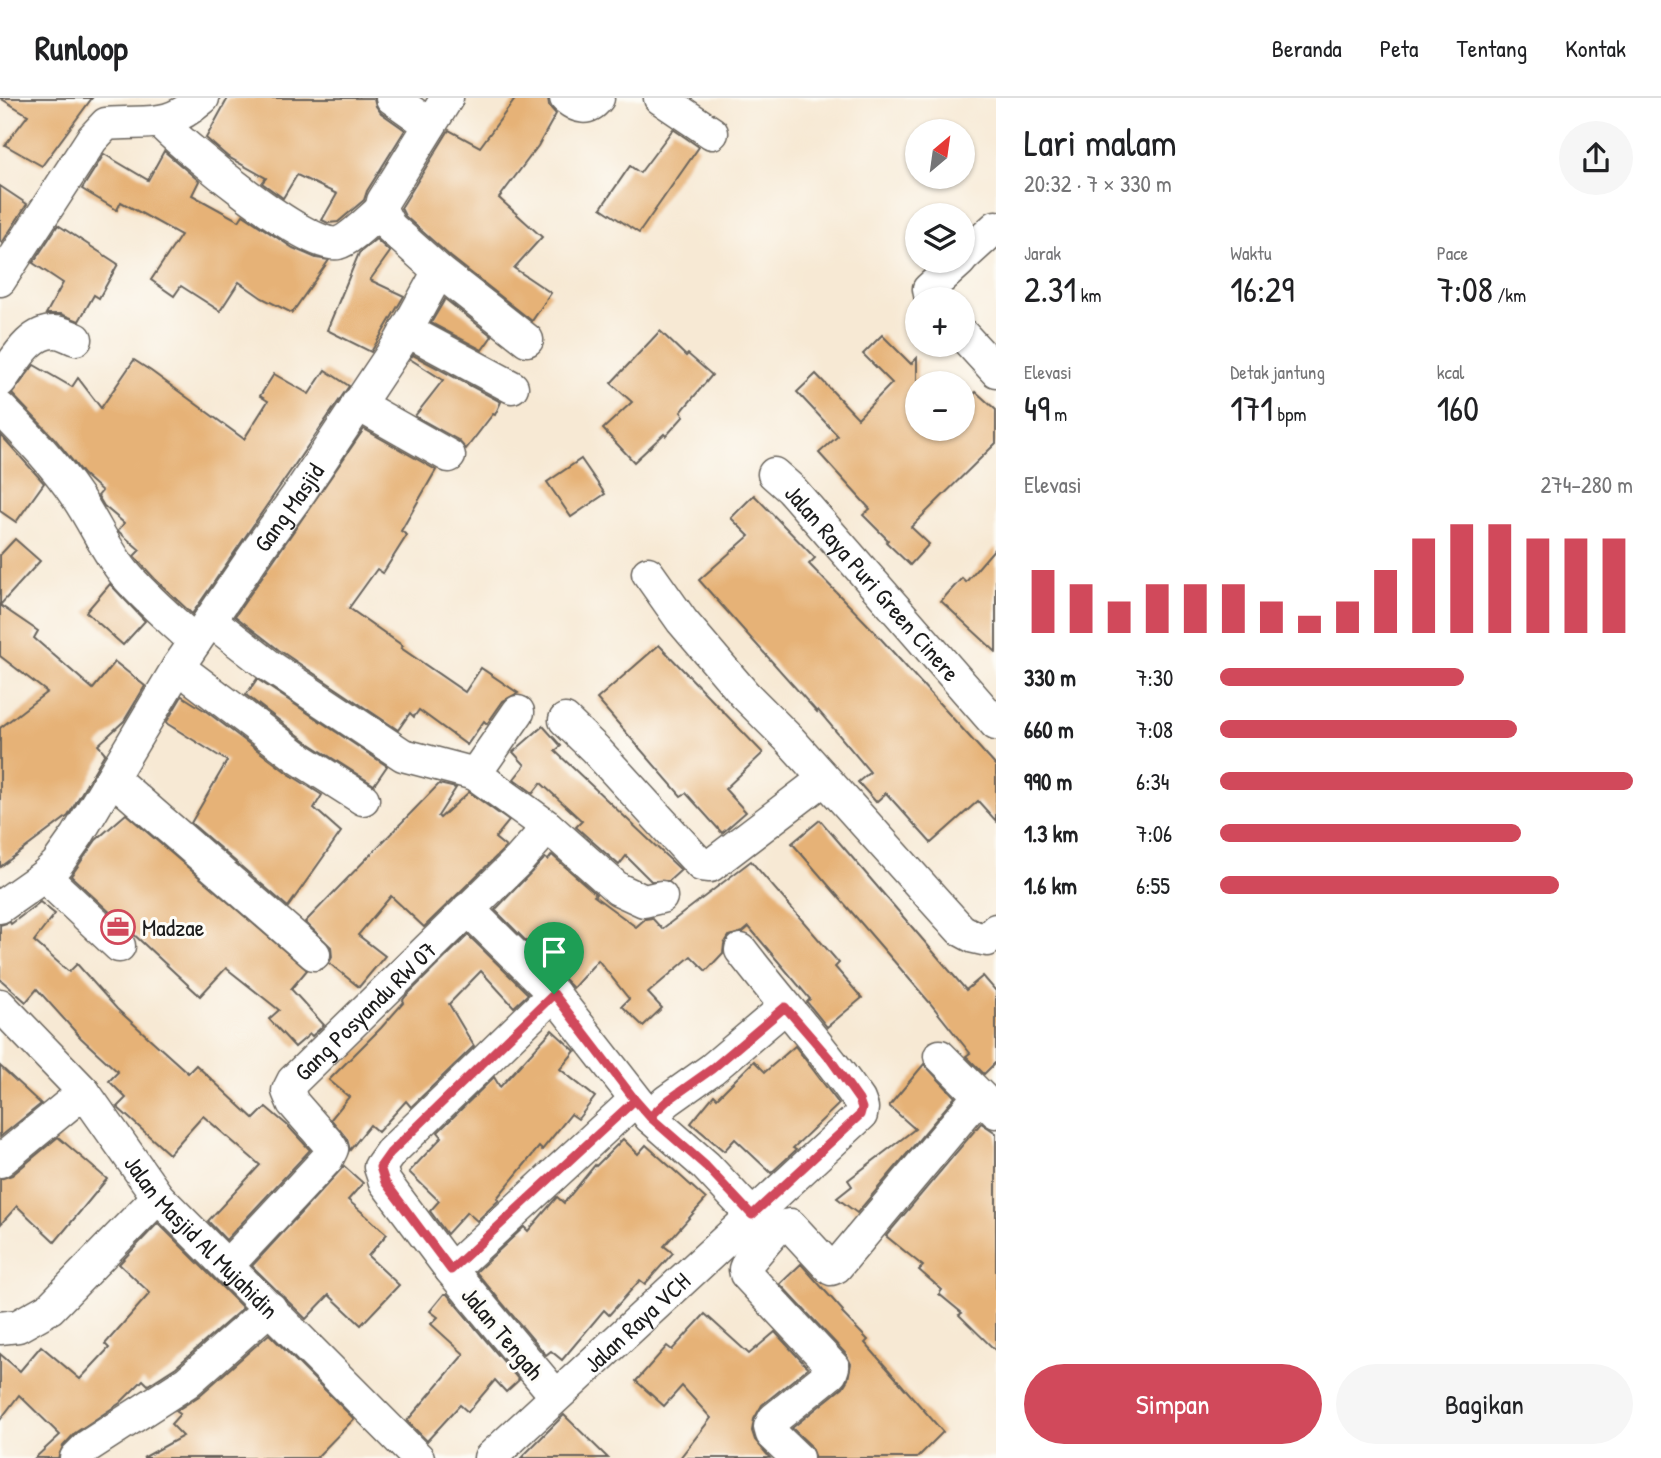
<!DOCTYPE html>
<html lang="id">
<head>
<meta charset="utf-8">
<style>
  :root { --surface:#fff; --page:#f6f6f6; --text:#202124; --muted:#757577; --line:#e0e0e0; --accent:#d1495b }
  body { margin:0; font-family:"Patrick Hand",sans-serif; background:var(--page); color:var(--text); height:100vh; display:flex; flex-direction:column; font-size:26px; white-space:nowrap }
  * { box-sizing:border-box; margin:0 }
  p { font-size:23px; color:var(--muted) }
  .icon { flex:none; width:38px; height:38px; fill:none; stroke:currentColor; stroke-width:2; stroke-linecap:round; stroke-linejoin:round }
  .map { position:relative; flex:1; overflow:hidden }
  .side { display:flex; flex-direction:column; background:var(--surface); width:665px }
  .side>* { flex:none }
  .needle { width:46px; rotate:29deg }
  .controls { position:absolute; left:905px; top:21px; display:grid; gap:14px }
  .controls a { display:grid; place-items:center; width:70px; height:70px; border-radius:50%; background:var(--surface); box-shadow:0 2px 5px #0004; font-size:35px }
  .pin { position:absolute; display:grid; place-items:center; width:60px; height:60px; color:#fff; margin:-72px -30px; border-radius:50% 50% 50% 0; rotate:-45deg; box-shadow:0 0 7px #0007 }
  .pin .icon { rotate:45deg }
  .round { display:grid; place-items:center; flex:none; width:74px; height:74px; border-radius:37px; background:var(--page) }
  .head { display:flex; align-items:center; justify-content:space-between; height:119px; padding:0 28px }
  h1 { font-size:38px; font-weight:600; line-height:52px }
  .figures { display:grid; grid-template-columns:repeat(3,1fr); gap:10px; height:119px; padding:7px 28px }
  .figures div { display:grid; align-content:center }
  .figures b { font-size:35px; font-weight:600 }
  .figures small { font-size:19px; font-weight:400 }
  .figures p { font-size:19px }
  .chart { height:196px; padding:14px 28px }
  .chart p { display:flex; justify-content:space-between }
  .chart svg { width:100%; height:126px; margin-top:7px; stroke:var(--accent); stroke-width:6 }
  .primary-button { display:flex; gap:14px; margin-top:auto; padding:14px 28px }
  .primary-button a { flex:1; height:80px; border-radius:42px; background:var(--accent); color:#fff; font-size:28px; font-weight:600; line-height:80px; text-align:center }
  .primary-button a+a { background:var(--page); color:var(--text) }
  ul { padding:0 28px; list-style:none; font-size:23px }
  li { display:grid; grid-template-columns:112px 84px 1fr; align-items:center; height:52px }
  li i { height:18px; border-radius:9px; background:var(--accent) }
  header { display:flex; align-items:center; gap:42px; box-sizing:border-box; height:98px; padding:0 35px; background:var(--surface); border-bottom:2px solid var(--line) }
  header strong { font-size:33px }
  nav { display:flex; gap:38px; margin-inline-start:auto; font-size:24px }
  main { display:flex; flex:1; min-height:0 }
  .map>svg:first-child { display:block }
  .building { fill:#e6b277 }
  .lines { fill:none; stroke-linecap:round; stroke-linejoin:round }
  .street-casing { stroke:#69645c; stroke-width:35 }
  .street { stroke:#fff; stroke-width:32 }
  .route-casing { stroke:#fff; stroke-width:14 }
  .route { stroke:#d1495b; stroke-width:9 }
  .labels { text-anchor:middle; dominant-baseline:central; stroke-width:6; stroke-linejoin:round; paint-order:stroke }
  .street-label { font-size:24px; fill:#1c1c1c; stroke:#fdfcf7 }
  .poi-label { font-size:24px; fill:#1c1c1c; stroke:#fdfcf7; text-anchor:start }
</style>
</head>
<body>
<header>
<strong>Runloop</strong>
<nav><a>Beranda</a><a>Peta</a><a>Tentang</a><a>Kontak</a></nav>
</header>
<main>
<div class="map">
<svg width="996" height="1360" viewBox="0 0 996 1360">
  <rect width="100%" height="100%" fill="#fdfcf7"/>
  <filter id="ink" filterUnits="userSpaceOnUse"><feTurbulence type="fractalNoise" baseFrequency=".0143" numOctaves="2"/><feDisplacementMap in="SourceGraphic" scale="14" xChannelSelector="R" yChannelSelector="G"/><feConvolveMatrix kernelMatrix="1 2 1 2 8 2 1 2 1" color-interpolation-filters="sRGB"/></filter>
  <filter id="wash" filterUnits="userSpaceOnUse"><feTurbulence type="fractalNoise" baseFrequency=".00686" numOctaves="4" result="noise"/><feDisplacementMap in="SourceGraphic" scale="28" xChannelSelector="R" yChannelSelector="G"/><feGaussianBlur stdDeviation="1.57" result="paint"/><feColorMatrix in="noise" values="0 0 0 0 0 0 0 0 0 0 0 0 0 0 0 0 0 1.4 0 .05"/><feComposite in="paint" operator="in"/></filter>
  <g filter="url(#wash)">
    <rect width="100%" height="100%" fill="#f7e9d4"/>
    <g id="blocks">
      <g class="building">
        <polygon points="0,0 92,0 42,68 5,47 28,17"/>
        <polygon points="228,0 374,0 376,8 381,15 405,32 367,93 364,102 338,124 328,125 322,122 337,96 297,77 283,100 262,85 266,80 228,59 206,40"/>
        <polygon points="516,0 548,0 549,8 556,16 538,48 499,100 542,139 514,170 551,195 532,223 451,159 405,118 401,110 449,32 480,49"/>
        <polygon points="673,31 699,49 639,135 601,110 630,68 640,75"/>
        <polygon points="164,53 199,83 192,97 239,123 243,117 293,150 316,160 329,162 292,215 262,200 239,184 220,213 181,188 174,198 151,182 181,137 121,104 117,112 82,91 104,56 148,82"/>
        <polygon points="0,88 27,106 2,145 0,143"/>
        <polygon points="58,127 118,166 99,200 94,197 79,223 61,216 46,216 63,185 33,165"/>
        <polygon points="376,141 390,154 370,182 404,198 371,254 327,232 359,155"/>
        <polygon points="445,201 492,238 482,252 431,225"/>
        <polygon points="660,233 686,258 688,256 712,277 681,314 684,318 666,338 664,336 634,364 603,331 632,304 611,285"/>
        <polygon points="882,237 911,266 917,260 917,331 962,331 962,308 976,294 996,312 996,345 911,429 929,446 910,467 886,444 888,442 863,417 870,411 819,355 838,338 797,294 816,276 858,320 892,285 863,256"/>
        <polygon points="413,257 501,304 495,317 493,316 466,351 458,342 415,318 443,282 410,261"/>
        <polygon points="134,262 151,273 244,341 268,303 260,298 274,276 309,296 325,272 349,288 192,516 155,481 134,458 140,452 118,433 124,425 104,408 98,398 102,393 83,376 55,341 12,296 34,267 72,289 78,280 101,310"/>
        <polygon points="364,331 436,372 401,433 407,437 383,475 377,471 349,510 403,548 401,550 465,594 481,570 518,595 503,603 487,626 484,623 467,647 419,612 414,619 410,615 398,632 279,552 235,518"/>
        <polygon points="0,336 44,385 16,424 0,413"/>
        <polygon points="581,361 605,396 571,419 547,384"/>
        <polygon points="754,397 815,460 809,466 872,531 996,668 996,723 978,703 931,745 886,695 876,704 858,684 870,674 818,612 817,614 699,482 749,438 731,420"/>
        <polygon points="15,441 40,463 0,507 38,533 34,540 93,591 115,564 145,588 124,623 98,647 105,655 68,718 0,769 0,630 47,594 0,558 0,457"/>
        <polygon points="996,449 996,554 941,503 962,480 966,484"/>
        <polygon points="110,486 145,523 123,547 86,514"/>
        <polygon points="659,547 763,655 725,691 746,714 722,735 686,695 681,698 597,601"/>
        <polygon points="257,581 387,668 374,687 310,646 246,597"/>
        <polygon points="182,598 207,614 289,676 322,697 314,710 341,734 288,809 191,725 227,663 166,625"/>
        <polygon points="543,628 561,648 555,653 681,772 669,783 651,783 626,758 619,767 576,729 582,723 541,685 533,695 514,681 525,667 513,654"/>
        <polygon points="439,686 456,690 438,718 440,720 469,694 509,723 495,740 506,749 424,829 391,798 358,837 385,858 359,889 329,865 332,859 331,849 305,824"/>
        <polygon points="126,716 307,872 291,891 324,927 312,938 310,936 295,949 269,921 279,912 226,870 200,898 71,778 96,742"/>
        <polygon points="820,722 966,892 983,878 996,893 996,964 984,976 966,958 970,955 930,905 792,745"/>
        <polygon points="552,757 596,796 594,798 636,829 645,821 652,820 662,831 751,763 839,865 835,869 862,900 827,929 807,904 810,901 749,829 743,834 729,838 724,846 723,855 706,873 691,858 648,895 662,910 643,928 622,908 629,901 598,862 573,890 495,812 545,760 548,762"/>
        <polygon points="40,804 55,816 34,843 69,874 77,866 117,911 188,975 196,967 254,1021 266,1009 287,1027 310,1052 226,1142 208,1123 260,1067 203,1018 169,1056 117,1009 126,1000 109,983 118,974 81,940 37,891 26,904 0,881 0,827 10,824 11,826"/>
        <polygon points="468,837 528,896 514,909 481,873 449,906 474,948 411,1009 406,1003 378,1034 370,1027 350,1052 347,1041 331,1021 349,999 329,982 381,930 404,904 403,902 406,898"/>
        <polygon points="552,932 575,953 560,971 595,999 578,1021 571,1016 542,1052 539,1049 497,1100 499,1102 477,1123 467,1114 447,1136 430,1113 439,1103 409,1074 442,1039 438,1034 494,979 500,989"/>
        <polygon points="795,948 839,1006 793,1050 796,1052 771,1075 735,1041 724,1053 691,1025 714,997 717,1000 754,963 765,974"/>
        <polygon points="924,966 955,999 857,1115 837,1100 852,1088 848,1082 915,1031 889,1008"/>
        <polygon points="0,968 41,1006 0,1039"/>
        <polygon points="981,1025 996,1035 996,1253 959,1217 962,1215 939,1196 942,1192 919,1172 923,1168 886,1138"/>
        <polygon points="58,1039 107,1081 55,1144 17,1108 0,1127 0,1081 12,1077"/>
        <polygon points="623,1041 638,1056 646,1047 706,1101 664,1148 673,1155 645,1186 640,1182 609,1217 604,1212 562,1262 551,1253 546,1257 476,1174 524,1129 528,1133 557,1099 564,1105 595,1067 596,1068"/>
        <polygon points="344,1068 363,1085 348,1102 387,1136 368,1158 399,1187 361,1227 329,1197 306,1221 252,1168"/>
        <polygon points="158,1125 243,1210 176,1269 148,1287 143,1282 120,1305 75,1335 63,1348 58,1360 35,1360 60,1337 19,1297 0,1322 0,1256 20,1273 41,1248 80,1281 109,1250 105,1246 150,1195 119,1166"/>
        <polygon points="801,1166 843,1213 842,1215 868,1242 865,1245 943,1334 917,1360 815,1360 810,1347 792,1330 843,1289 848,1281 851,1266 846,1256 780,1186"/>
        <polygon points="444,1196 447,1196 519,1282 506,1294 495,1282 468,1314 460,1307 427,1343 407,1323 464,1256 431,1226 438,1219 430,1213"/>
        <polygon points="705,1216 749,1256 775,1234 808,1270 762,1307 754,1321 752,1333 755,1342 770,1360 680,1360 711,1320 682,1288 664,1308 636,1283 667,1248 672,1252"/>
        <polygon points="269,1236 354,1321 316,1360 143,1360 183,1338 171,1326 180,1316 176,1313 199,1298"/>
        <polygon points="564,1317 608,1360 521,1360"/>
      </g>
    </g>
  </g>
  <g filter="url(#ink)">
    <use href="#blocks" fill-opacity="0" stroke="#69645c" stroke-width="2"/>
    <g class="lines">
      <g class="street-casing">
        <g id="street">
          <polyline points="392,0 430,27"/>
          <path d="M566 0C578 10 588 13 598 0"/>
          <polyline points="660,0 712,35"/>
          <path d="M161 25C184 49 309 153 338 145 350 142 371 120 381 112"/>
          <polyline points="962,160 996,129"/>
          <polyline points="439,173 527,242"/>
          <path d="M0 182 92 41 106 26C151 22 166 32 203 0"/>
          <polyline points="931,201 929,191 960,163"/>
          <polyline points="406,232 512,289"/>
          <polyline points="962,236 996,273"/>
          <path d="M0 283C14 265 29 233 55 234 62 234 70 239 76 241"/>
          <polyline points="357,306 449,358"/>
          <path d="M0 310C28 338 55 366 77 399 94 424 106 453 125 476 146 501 172 522 195 544"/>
          <path id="s1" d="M774 376 791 391 996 626"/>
          <polyline points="648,475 682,523 745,597 789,641 961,832 974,839 987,842 996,832"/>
          <polyline points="210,522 268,567 403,657 475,676 548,729 618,791 644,803 661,799"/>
          <polyline points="178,569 300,661 363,701"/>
          <polyline points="565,622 595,651 701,767 710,768 824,681"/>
          <polyline points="475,676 518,614"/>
          <polyline points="112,680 314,856"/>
          <polyline points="44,778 119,848"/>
          <path id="s2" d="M0 809 44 778 57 766 77 738 178 569 258 452 300 394 400 244 439 173 390 129 381 112 383 103 447 0"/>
          <polyline points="468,811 554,896 650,1019 706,1068 752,1117"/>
          <path id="s3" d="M0 907 84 994 158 1099 418 1360"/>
          <polyline points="940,958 996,1014"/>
          <polyline points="650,1019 667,1003 712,971 785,909"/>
          <polyline points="0,1063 84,994"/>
          <path id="s4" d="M227 1168 327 1061 332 1051 328 1045 293 1005 288 993 293 983 518 763 548 729"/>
          <polyline points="451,1172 385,1084 380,1069 390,1055 554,896"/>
          <polyline points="0,1230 18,1228 50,1210 158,1099"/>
          <polyline points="556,1298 451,1172 635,1002"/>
          <polyline points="76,1360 88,1348 187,1284 270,1210"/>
          <path id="s5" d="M490 1360 861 1017 862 1010 859 1002C823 950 780 903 741 852"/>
          <polyline points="797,1360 772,1336 770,1329 774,1321 831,1275 833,1269 746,1176 745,1171 748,1164 778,1129 790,1127 828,1168 831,1171 836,1169 979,998"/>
        </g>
      </g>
      <use href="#street" class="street"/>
    </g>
  </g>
  <g class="lines" filter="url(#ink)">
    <g class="route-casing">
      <polyline id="route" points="554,896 390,1055 380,1069 385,1084 451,1172 635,1002 650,1019 706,1068 752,1117 860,1017 862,1010 859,1002 830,961 785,909 712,971 667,1003 650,1019 635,1002 554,896"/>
    </g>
    <use href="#route" class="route"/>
  </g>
  <defs>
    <g id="office-ring" transform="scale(1.75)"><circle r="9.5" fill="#fdfcf7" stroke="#d1495b" stroke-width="1.5"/><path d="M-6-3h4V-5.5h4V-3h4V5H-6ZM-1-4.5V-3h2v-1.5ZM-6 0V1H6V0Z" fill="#d1495b"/></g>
  </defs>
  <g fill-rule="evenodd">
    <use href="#office-ring" x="118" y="829"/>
  </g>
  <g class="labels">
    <g class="street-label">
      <text stroke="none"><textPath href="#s2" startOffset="497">Gang Masjid</textPath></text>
      <text stroke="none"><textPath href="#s1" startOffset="147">Jalan Raya Puri Green Cinere</textPath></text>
      <text stroke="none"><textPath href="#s4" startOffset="343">Gang Posyandu RW 07</textPath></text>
      <text stroke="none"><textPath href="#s3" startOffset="308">Jalan Masjid Al Mujahidin</textPath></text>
      <text stroke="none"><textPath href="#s5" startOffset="200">Jalan Raya VCH</textPath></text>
      <text transform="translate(503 1235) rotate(50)">Jalan Tengah</text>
    </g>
    <g class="poi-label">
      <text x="142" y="829">Madzae</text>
    </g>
  </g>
</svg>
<div class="controls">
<a><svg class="needle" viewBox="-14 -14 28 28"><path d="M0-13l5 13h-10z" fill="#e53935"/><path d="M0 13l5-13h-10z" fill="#757577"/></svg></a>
<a><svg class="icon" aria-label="layers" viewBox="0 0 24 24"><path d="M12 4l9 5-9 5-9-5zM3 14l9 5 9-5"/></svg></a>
<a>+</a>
<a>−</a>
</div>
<div class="pin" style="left:554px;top:896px;background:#1e9e55"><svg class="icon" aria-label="arrive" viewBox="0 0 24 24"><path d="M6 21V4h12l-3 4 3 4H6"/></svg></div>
</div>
<section class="side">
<div class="head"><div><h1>Lari malam</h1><p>20:32 · 7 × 330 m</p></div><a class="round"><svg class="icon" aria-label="share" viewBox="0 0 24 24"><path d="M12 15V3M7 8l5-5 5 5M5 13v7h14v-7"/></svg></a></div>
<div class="figures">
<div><p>Jarak</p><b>2.31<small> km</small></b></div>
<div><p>Waktu</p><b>16:29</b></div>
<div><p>Pace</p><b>7:08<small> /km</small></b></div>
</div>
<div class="figures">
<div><p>Elevasi</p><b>49<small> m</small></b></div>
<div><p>Detak jantung</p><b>171<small> bpm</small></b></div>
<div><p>kcal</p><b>160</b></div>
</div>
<div class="chart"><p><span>Elevasi</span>274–280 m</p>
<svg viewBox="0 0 160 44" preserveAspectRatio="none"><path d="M5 44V22M15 44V27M25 44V33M35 44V27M45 44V27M55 44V27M65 44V33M75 44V38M85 44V33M95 44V22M105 44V11M115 44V6M125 44V6M135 44V11M145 44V11M155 44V11"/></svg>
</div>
<ul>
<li><b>330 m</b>7:30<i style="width:59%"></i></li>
<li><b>660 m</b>7:08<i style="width:72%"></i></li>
<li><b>990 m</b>6:34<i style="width:100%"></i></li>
<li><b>1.3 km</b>7:06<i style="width:73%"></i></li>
<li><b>1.6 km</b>6:55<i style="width:82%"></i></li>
</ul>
<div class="primary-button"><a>Simpan</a><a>Bagikan</a></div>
</section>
</main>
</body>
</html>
